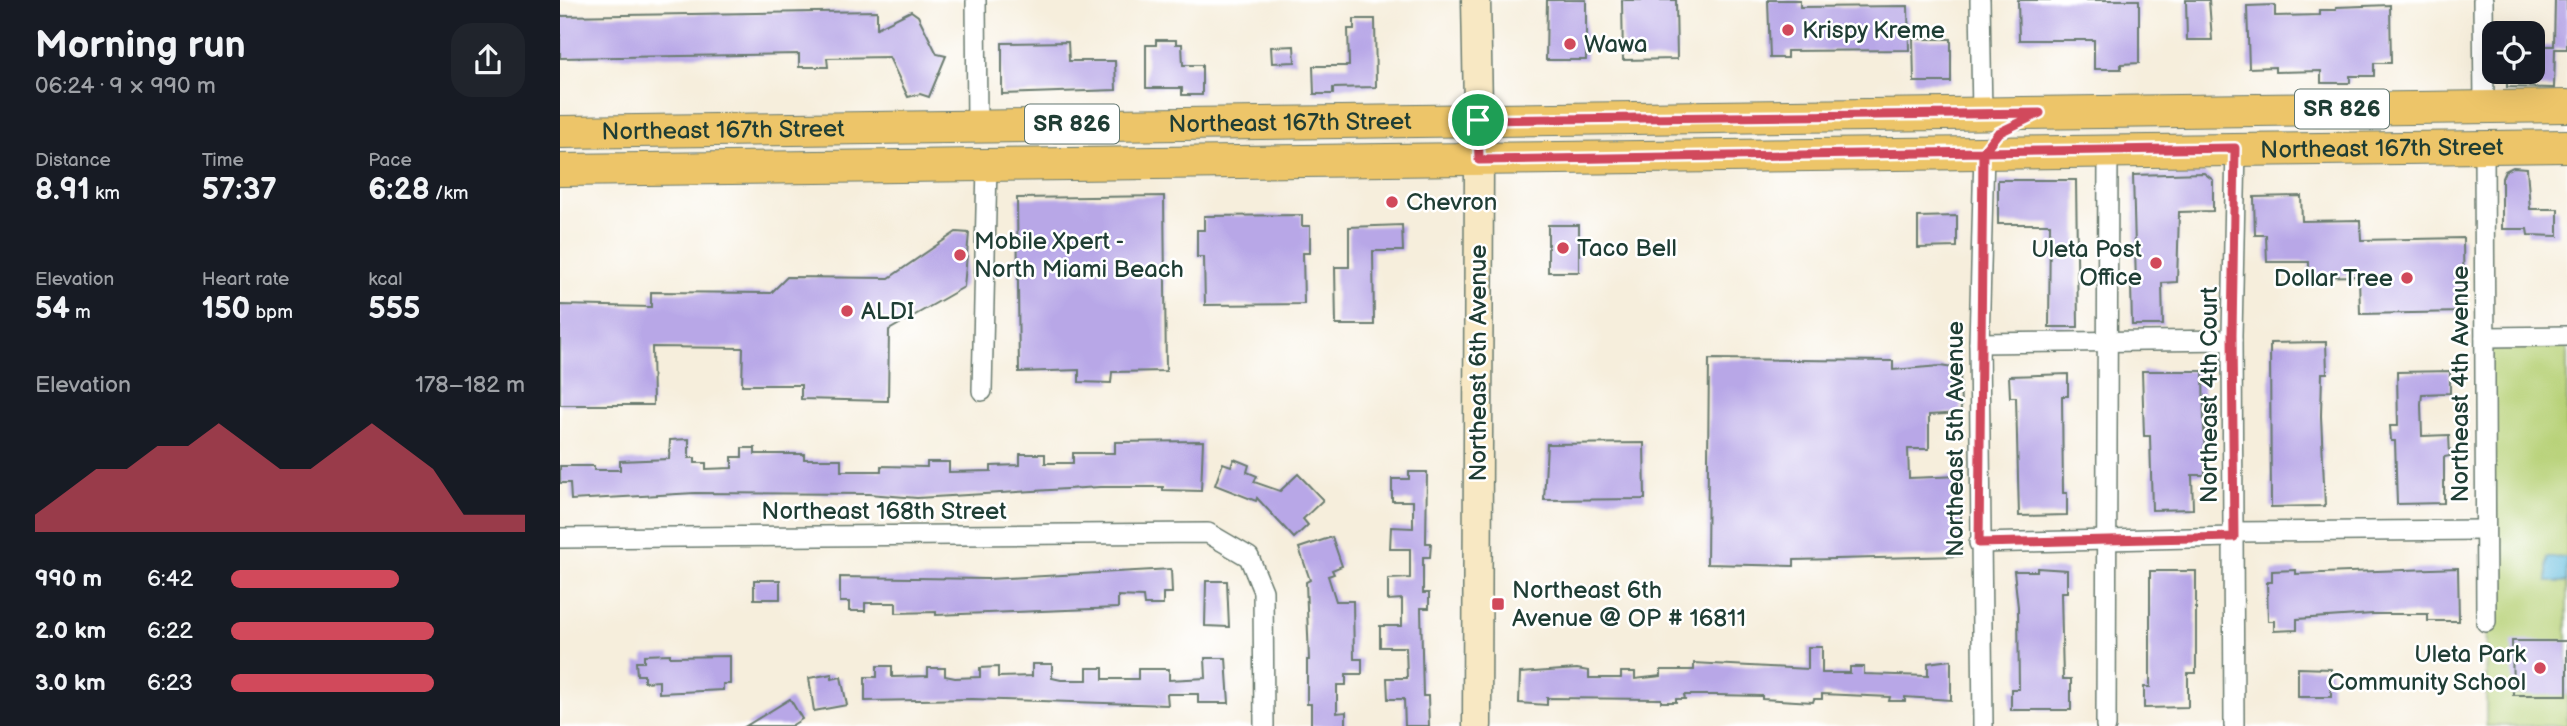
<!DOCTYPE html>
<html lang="en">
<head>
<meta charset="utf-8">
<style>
  :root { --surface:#171b24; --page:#20242c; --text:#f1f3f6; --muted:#9ea1a6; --accent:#d1495b }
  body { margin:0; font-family:"Balsamiq Sans",sans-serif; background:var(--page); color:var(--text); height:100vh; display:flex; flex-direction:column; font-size:26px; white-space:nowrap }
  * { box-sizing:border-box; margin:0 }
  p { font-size:23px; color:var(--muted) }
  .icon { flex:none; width:38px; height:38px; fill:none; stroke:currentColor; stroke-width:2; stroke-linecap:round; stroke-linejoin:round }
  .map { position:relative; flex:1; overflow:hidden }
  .drawer { display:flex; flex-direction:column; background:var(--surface); width:560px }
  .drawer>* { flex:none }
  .tools { position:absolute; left:1922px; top:21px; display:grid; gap:14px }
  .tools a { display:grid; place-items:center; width:63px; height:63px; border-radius:14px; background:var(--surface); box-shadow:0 7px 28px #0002; font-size:35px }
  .pin { position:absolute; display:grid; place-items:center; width:60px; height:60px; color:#fff; margin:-30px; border:4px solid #fff; border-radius:50%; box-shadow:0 2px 7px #0007 }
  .round { display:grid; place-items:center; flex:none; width:74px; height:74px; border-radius:21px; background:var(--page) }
  .headline { display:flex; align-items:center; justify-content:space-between; height:119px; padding:0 35px }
  h1 { font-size:38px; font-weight:700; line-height:52px }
  .stats { display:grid; grid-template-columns:repeat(3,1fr); gap:10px; height:119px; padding:7px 35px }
  .stats div { display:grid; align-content:center }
  .stats b { font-size:30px; font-weight:700 }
  .stats small { font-size:19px; font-weight:400 }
  .stats p { font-size:19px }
  .chart { height:196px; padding:14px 35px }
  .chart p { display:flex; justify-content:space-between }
  .chart svg { width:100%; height:126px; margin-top:7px; fill:var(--accent); opacity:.7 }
  ul { padding:0 35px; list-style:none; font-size:23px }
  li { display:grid; grid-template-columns:112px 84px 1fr; align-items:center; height:52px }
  li i { height:18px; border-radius:9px; background:var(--accent) }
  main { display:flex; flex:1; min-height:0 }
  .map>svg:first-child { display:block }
  .green { fill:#b6d075; stroke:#6a8654; stroke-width:2 }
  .water { fill:#5ebadc; stroke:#3e7c88; stroke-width:2 }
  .building { fill:#b8a7e7 }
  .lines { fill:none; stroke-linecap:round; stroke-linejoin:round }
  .minor-casing { stroke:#6a7b6f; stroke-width:22 }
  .secondary-casing { stroke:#6a7b6f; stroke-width:31 }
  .primary-casing { stroke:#6a7b6f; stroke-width:34 }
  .minor { stroke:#fff; stroke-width:19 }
  .secondary { stroke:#f8e8c3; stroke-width:28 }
  .primary { stroke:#edc569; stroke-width:32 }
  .route-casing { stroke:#fff; stroke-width:14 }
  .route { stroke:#d1495b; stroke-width:9 }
  .poi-dot { fill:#d1495b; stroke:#fff; stroke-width:2.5 }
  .labels { text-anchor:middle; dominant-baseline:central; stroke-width:5; stroke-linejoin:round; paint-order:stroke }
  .shield { fill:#fff; stroke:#627771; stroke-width:2 }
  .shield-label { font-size:23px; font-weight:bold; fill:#1f3d34 }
  .poi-label { font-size:24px; fill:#1f3d34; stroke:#fff; text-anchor:start }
  .street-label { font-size:24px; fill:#1f3d34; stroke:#fff }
</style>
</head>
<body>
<main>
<section class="drawer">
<div class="headline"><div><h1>Morning run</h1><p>06:24 · 9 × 990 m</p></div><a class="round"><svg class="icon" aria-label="share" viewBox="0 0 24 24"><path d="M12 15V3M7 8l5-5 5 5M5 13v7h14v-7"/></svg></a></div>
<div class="stats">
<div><p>Distance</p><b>8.91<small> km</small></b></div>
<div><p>Time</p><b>57:37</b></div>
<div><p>Pace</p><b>6:28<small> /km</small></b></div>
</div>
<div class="stats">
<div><p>Elevation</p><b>54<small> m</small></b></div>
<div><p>Heart rate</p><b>150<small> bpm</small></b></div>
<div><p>kcal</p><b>555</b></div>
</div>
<div class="chart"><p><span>Elevation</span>178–182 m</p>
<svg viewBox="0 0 160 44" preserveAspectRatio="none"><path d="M0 44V38L10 30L20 22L30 22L40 14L50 14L60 6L70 14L80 22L90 22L100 14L110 6L120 14L130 22L140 38L150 38L160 38V44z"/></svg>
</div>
<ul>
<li><b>990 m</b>6:42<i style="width:57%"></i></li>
<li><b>2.0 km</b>6:22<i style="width:69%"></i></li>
<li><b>3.0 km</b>6:23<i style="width:69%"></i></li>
</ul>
</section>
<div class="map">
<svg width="2007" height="726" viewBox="0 0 2007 726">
  <rect width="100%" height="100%" fill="#fff"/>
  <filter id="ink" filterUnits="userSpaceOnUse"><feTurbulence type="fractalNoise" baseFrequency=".0143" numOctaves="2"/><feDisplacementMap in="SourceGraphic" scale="14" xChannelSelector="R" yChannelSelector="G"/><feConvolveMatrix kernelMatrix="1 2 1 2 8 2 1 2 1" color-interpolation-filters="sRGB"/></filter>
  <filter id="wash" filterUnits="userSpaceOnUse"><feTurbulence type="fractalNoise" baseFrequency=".00686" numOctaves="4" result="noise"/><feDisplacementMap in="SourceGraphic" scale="28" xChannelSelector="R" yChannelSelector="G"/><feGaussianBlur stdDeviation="1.57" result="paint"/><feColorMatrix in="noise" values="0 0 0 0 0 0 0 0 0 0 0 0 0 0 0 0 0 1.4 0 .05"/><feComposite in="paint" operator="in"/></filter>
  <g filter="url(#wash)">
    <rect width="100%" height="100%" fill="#f6eedc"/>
    <polygon class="green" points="2007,343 2007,726 1926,726 1929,347"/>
    <polygon class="water" points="2007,557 2007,582 1987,582 1987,558"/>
    <g id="blocks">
      <g class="building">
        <polygon points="987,0 1026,0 1026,60 986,60"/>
        <polygon points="1062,0 1116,0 1117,59 1063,60"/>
        <polygon points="1208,0 1240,0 1240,7 1348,6 1349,50 1227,51 1227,58 1210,58"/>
        <polygon points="1458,0 1579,0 1579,63 1561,64 1561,69 1534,69 1534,40 1459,40"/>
        <polygon points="1626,0 1649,0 1652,40 1627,40"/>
        <polygon points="1995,0 2007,0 2007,49 1995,49 1994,88 1947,87 1947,72 1972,72 1972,46 1994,46"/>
        <polygon points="1715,5 1715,16 1760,15 1760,10 1776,10 1776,7 1830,5 1831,63 1814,63 1814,76 1790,76 1790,83 1761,83 1761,71 1715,72 1715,67 1689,68 1687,6"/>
        <polygon points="317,11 317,28 351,11 358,16 377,54 386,56 369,97 360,94 348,97 329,57 267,58 268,67 239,67 239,54 0,58 0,16"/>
        <polygon points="794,19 815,19 816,87 773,88 773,94 754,94 753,66 789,66 788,29 794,29"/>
        <polygon points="1353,39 1391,39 1391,82 1354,82"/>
        <polygon points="596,40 616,40 616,44 622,44 623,65 642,65 642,95 622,95 622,88 586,88 586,45 596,45"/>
        <polygon points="508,42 509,61 555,61 556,90 442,94 442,43"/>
        <polygon points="734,46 735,62 712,63 711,47"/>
        <polygon points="1953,167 1967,168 1970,209 1998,209 1998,236 1968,235 1967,229 1942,229 1942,178 1945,171"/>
        <polygon points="1644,173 1653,180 1653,211 1619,212 1617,282 1602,283 1603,325 1572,325 1571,284 1576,284 1573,175"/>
        <polygon points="1438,180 1516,180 1518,327 1489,327 1490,224 1438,224"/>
        <polygon points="604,196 606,371 552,372 551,383 519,382 519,370 459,372 457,198"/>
        <polygon points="1741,196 1742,221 1800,220 1801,240 1903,238 1904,312 1800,314 1799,276 1749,277 1749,262 1707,262 1706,235 1695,235 1694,197"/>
        <polygon points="742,215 742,226 750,226 750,253 743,253 744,304 645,305 644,257 637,257 637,230 644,230 644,216"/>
        <polygon points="1397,216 1397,247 1358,248 1358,217"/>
        <polygon points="842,225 843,251 813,251 814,325 776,325 775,267 789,267 789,227"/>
        <rect x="988" y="225" width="31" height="47"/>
        <polygon points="396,232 409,233 404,287 329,330 328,401 241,399 241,385 182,385 183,348 92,347 93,405 0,405 0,305 91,307 91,292 211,293 227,277 329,278"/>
        <polygon points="1766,342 1767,373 1762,373 1761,416 1765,506 1711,507 1710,343"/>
        <polygon points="1149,359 1333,361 1333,370 1380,366 1400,369 1401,413 1369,415 1369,449 1348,449 1349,478 1401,476 1401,556 1234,560 1234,566 1147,564"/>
        <polygon points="1582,371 1643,371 1645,475 1632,475 1633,509 1592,510 1590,436 1584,436"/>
        <polygon points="1890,371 1890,393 1862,394 1861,404 1862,436 1889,435 1890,456 1884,457 1884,503 1837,504 1835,441 1831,441 1830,426 1838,426 1837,372"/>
        <polygon points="1508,374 1508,396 1502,396 1503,493 1507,493 1507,515 1459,516 1456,397 1450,397 1449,376"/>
        <polygon points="129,439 129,458 135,458 135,463 146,463 146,469 172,468 172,457 182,457 182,448 195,448 195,454 244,454 244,459 281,459 281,471 321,471 321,466 367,467 367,462 389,462 389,472 431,471 431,466 460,465 460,454 485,454 485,463 513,463 513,453 555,453 555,442 643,441 641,491 603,490 603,487 540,487 357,498 309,494 135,493 11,500 10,483 0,483 0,466 34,466 34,470 60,470 60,461 109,459 110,440"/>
        <polygon points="1084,443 1085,499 984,500 987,444"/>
        <polygon points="674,459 689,465 687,472 697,476 694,482 720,491 738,474 763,500 743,519 748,525 734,538 697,498 696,501 655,485 663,463 671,466"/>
        <polygon points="849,472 867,472 866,543 871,543 870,557 863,557 863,593 869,593 869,608 861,608 863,696 868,696 869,726 845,726 844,699 828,699 827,678 847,678 846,647 820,647 820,626 842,626 842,599 828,600 828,579 850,578 850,549 830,549 831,527 853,528 853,501 832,501 832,479 849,479"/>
        <polygon points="772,537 782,566 772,570 774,574 768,576 776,601 793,601 794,659 802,659 802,674 786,674 786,685 777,685 777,713 786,712 786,726 751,726 751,704 747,704 747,660 749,660 746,582 750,580 739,548"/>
        <polygon points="1477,568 1507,570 1507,592 1501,592 1503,679 1511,679 1511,710 1451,710 1451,689 1459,689 1458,607 1454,571 1477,571"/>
        <polygon points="1898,568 1899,621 1868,621 1868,614 1813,614 1737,619 1737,630 1714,631 1714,621 1708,621 1707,582 1712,582 1712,571 1736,570 1736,574"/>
        <polygon points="611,569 612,593 603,593 603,605 584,605 583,597 558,596 558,608 376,615 376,612 336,613 336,603 305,603 305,611 289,611 289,602 280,602 280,577 428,579"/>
        <polygon points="1590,571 1636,571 1636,673 1628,673 1628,707 1584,708 1584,687 1590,687"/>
        <rect x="194" y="580" width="26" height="19"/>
        <polygon points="646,581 667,581 669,627 645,626"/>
        <polygon points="1952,641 2007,641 2007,695 1953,695"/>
        <polygon points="1248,647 1262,647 1262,673 1290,673 1290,667 1304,667 1304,674 1368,676 1368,663 1391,660 1391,700 1345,697 1345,701 1329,701 1330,697 1262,694 1262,699 1254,699 1253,702 1202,699 1202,696 1156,695 1124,695 1125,699 1116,699 1116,702 1101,702 1101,699 987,698 987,705 959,703 960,673 1017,669 1029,671 1029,678 1061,678 1061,672 1075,672 1075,679 1101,676 1101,670 1134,670 1134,663 1248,669"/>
        <polygon points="110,654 110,657 170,656 170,684 163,684 163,690 99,693 99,681 84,682 84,675 77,675 76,662 84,662 84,655"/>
        <polygon points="645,658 666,658 669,703 638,703 638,694 607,694 608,705 412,699 305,701 305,677 317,677 317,666 332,666 332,677 368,676 368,668 385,668 385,676 395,678 420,677 420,668 438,667 438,677 472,676 472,664 492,664 492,678 501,680 527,680 527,668 543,668 543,679 578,679 578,669 609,669 609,680 646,678"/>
        <polygon points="1738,668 1771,669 1771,697 1738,697"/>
        <polygon points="272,674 272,679 281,677 287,705 254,711 249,678"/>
        <polygon points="230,699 242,719 231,726 186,726"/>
      </g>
    </g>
  </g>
  <g filter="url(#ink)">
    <use href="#blocks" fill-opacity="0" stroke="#6a7b6f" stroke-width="2"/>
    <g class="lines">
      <g class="minor-casing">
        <g id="minor">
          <polyline points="416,0 417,125"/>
          <polyline points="1420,0 1422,114"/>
          <polyline points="1923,0 1924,107"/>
          <polyline points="1924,146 1926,622"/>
          <polyline points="1925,337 2007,336"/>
          <polyline points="1419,343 1672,340"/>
          <polyline points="422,391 427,165"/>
          <polyline points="1673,532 1925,530"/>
          <polyline points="0,538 648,533 689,557 703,591 704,726"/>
          <polyline points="1419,543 1673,537"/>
          <polyline points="1423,726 1419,343 1424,152"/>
          <polyline points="1546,726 1548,151"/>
          <polyline points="1674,726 1672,335 1676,148"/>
        </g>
      </g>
      <g class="secondary-casing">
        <polyline id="secondary" points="916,0 919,160 917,726"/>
      </g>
      <g class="primary-casing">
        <g id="primary">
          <path id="s1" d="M0 132 2007 106"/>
          <path id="s2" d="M0 170 2007 146"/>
        </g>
      </g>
      <use href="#minor" class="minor"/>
      <use href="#secondary" class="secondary"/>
      <use href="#primary" class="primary"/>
    </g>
  </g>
  <g class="lines" filter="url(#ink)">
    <g class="route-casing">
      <polyline id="route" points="918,120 919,160 1423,152 1419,543 1674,537 1672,335 1675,148 1423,152 1438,133 1480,113 918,120"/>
    </g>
    <use href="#route" class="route"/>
  </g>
  <g class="poi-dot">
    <circle cx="1228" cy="30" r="7"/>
    <circle cx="1010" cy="44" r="7"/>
    <circle cx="832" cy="202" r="7"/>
    <circle cx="1003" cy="248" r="7"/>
    <circle cx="400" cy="255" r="7"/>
    <circle cx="1596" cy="263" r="7"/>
    <circle cx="1847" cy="278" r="7"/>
    <circle cx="287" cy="311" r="7"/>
    <rect x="931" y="597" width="14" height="14" rx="3.5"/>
    <circle cx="1980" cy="668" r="7"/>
  </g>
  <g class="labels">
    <g class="shield">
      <rect x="1735" y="89.5" width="94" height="39" rx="5"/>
      <rect x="465" y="104.5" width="94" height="39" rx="5"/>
    </g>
    <g class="shield-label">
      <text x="1782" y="109">SR 826</text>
      <text x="512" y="124">SR 826</text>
    </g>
    <g class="poi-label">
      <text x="1242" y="30">Krispy Kreme</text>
      <text x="1024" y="44">Wawa</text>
      <text x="846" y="202">Chevron</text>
      <text x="414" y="241">Mobile Xpert -<tspan x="414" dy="28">North Miami Beach</tspan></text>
      <text x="1017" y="248">Taco Bell</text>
      <text x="1582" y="249" text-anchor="end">Uleta Post<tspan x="1582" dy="28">Office</tspan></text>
      <text x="1833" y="278" text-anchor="end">Dollar Tree</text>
      <text x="301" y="311">ALDI</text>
      <text x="952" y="590">Northeast 6th<tspan x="952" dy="28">Avenue @ OP # 16811</tspan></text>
      <text x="1966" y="654" text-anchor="end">Uleta Park<tspan x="1966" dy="28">Community School</tspan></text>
    </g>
    <g class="street-label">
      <text stroke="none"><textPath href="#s1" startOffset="730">Northeast 167th Street</textPath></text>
      <text stroke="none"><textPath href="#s1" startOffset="163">Northeast 167th Street</textPath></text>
      <text stroke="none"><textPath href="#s2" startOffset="1822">Northeast 167th Street</textPath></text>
      <text transform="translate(918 363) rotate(-90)">Northeast 6th Avenue</text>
      <text transform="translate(1900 384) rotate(-90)">Northeast 4th Avenue</text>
      <text transform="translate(1649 395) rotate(-90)">Northeast 4th Court</text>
      <text transform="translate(1395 439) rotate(-90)">Northeast 5th Avenue</text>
      <text x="324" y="511">Northeast 168th Street</text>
    </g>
  </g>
</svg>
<div class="tools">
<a><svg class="icon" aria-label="locate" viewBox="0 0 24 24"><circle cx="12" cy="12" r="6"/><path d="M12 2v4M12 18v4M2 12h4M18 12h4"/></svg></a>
</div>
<div class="pin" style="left:918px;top:120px;background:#1e9e55"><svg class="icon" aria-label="arrive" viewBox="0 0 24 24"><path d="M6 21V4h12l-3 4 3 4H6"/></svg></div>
</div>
</main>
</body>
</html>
